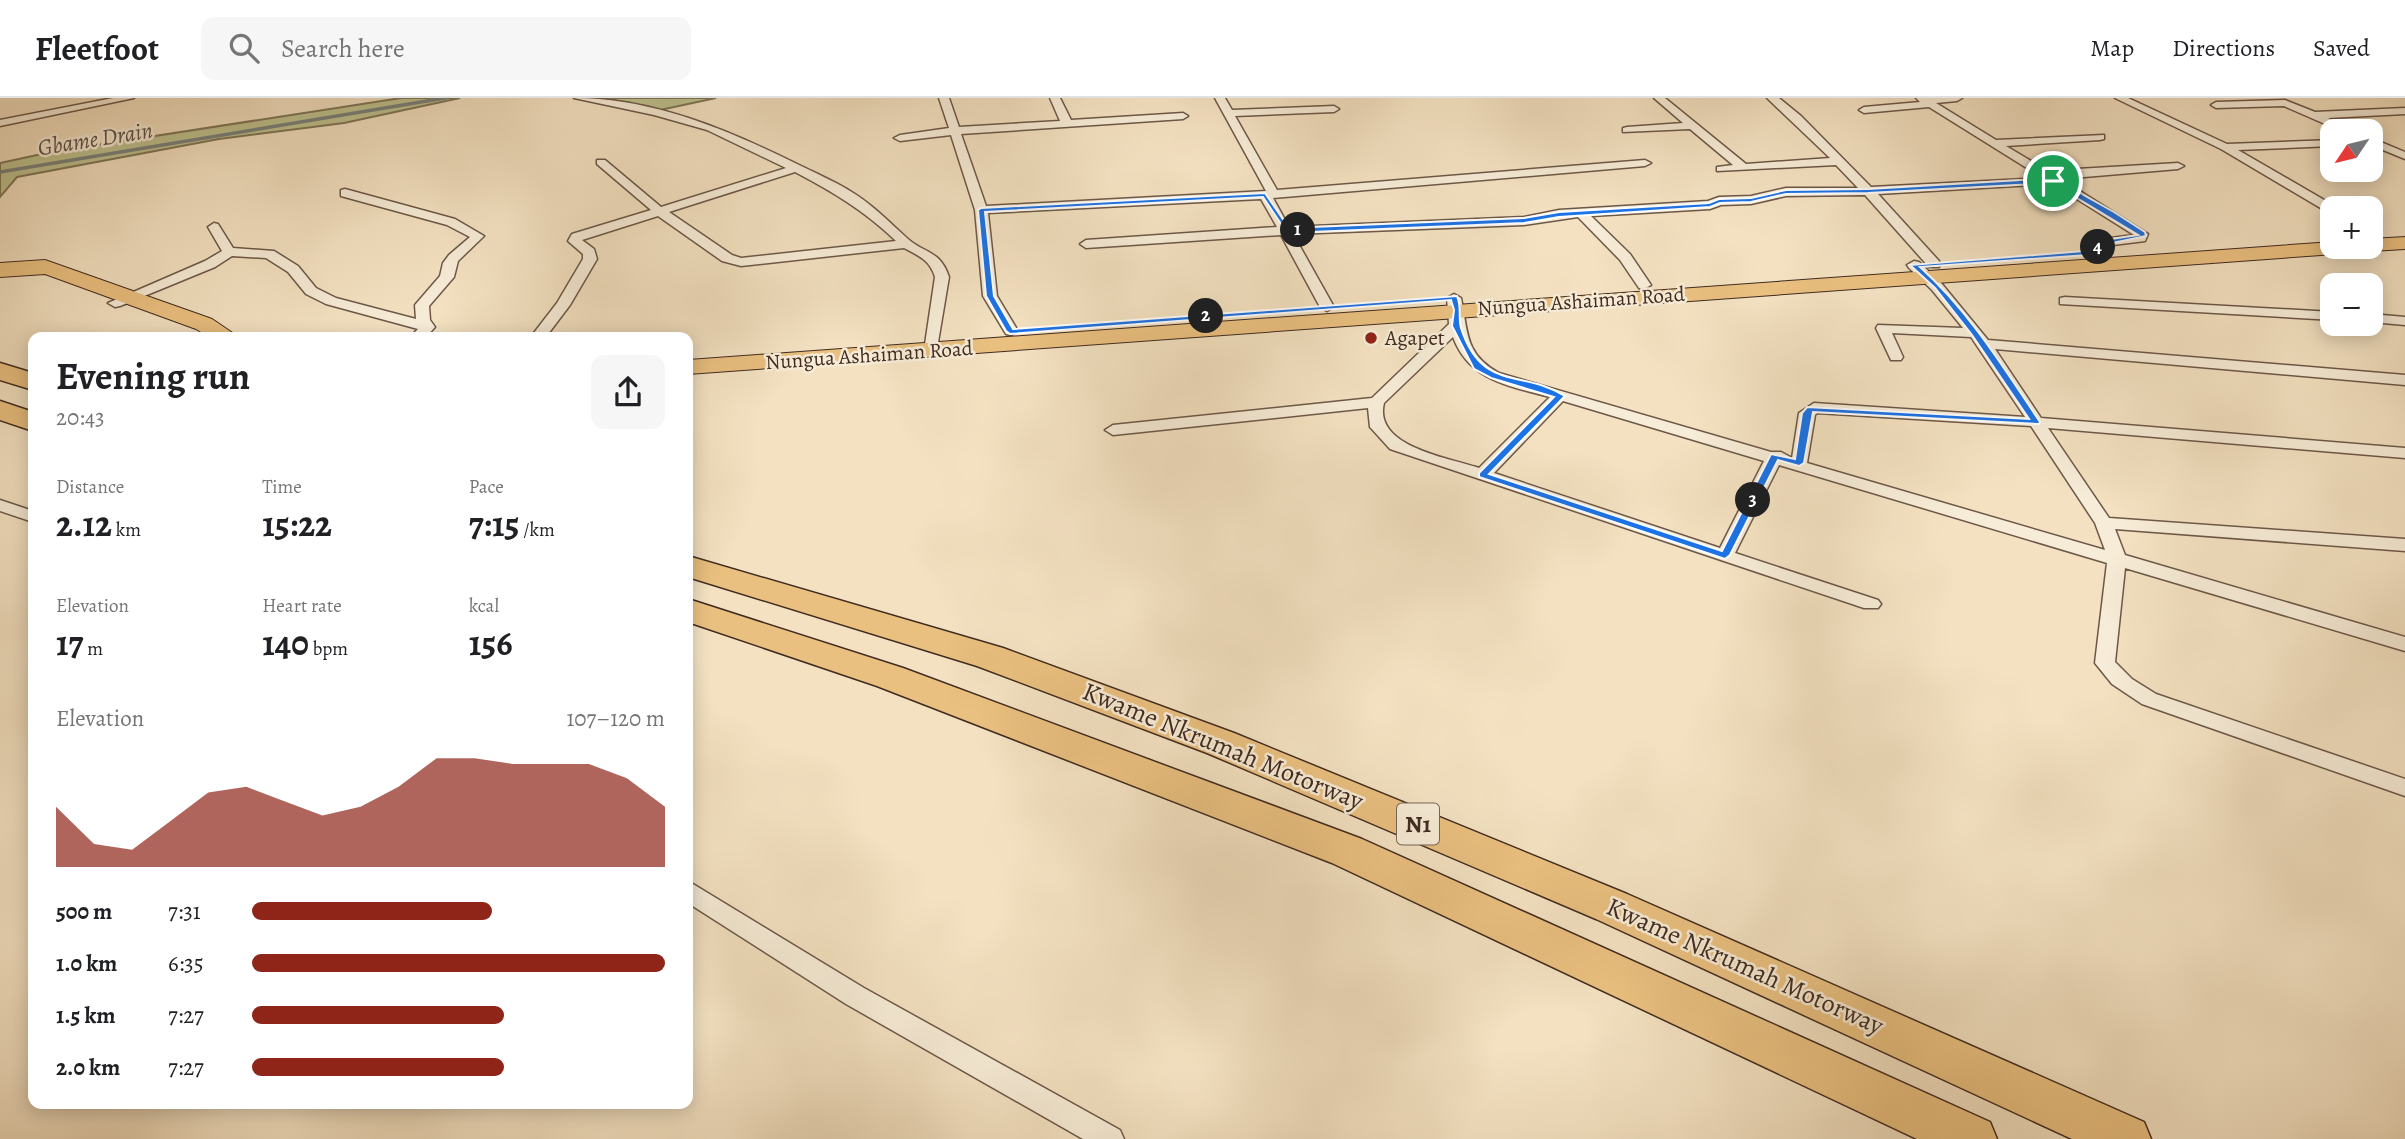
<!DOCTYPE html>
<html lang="en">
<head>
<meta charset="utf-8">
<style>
  :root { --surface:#fff; --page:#f6f6f6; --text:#202124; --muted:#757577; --line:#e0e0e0; --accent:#8f2418 }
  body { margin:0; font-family:Alegreya,serif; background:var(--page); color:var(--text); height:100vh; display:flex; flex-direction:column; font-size:26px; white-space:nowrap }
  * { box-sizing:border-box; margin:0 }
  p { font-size:23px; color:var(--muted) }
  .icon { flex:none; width:38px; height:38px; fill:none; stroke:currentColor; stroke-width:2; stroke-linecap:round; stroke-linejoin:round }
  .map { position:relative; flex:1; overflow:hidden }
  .details { position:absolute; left:28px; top:234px; width:665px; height:777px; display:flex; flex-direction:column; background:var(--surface); border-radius:14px; box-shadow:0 4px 18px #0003 }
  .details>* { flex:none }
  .needle { width:46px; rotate:235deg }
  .tools { position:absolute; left:2320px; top:21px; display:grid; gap:14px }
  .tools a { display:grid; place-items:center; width:63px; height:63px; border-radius:14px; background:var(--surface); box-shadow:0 4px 18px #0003; font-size:35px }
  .pin { position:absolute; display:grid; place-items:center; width:60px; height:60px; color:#fff; margin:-30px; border:4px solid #fff; border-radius:50%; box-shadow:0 2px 7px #0007 }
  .km { position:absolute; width:35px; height:35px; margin:-18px; border-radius:50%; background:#222; color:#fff; font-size:19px; line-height:35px; text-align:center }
  .round { display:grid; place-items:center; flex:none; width:74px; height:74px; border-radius:14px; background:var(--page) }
  .headline { display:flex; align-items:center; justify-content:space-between; height:119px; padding:0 28px }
  h1 { font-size:38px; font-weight:700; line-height:52px }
  .figures { display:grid; grid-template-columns:repeat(3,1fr); gap:10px; height:119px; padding:7px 28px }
  .figures div { display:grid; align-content:center }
  .figures b { font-size:35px; font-weight:700 }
  .figures small { font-size:19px; font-weight:400 }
  .figures p { font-size:19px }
  .chart { height:196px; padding:14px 28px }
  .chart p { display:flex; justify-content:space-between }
  .chart svg { width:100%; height:126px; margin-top:7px; fill:var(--accent); opacity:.7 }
  ul { padding:0 28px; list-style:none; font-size:23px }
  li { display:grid; grid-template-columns:112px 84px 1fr; align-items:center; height:52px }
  li i { height:18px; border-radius:9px; background:var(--accent) }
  header { display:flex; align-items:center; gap:42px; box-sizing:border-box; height:98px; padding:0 35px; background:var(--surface); border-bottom:2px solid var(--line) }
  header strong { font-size:33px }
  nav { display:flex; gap:38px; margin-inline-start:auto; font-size:24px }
  .search { width:490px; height:63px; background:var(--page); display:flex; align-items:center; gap:18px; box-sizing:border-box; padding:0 24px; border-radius:14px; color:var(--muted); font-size:26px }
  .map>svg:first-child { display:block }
  .green { fill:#bec290; stroke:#7f7658; stroke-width:2 }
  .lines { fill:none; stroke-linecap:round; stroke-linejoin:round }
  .stream { stroke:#78827c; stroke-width:3.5 }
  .street-casing { stroke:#6d5848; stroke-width:3 }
  .primary-casing { stroke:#402b20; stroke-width:2 }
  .highway-casing { stroke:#402b20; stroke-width:3 }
  .street { fill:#f7ecd7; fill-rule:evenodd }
  .primary { fill:#eac080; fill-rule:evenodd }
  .highway { fill:#eac080; fill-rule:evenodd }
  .route { fill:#1a73e8; stroke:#fff; stroke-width:2; fill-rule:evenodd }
  .poi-dot { fill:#8f2418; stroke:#f7ecd7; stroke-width:2.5 }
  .labels { text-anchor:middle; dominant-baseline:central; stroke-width:5; stroke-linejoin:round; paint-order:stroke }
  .far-street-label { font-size:21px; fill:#402b20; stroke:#f7ecd7 }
  .far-poi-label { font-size:21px; fill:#402b20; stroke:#f7ecd7; text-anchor:start }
  .far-water-label { font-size:23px; font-style:italic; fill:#574f46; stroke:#f7ecd7 }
  .shield { fill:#f7ecd7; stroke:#776557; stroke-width:2 }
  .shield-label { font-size:24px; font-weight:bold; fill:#402b20 }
  .street-label { font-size:26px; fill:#402b20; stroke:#f7ecd7 }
</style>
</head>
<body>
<header>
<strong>Fleetfoot</strong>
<div class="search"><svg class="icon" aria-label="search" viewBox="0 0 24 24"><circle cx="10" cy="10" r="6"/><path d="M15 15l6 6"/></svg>Search here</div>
<nav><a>Map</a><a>Directions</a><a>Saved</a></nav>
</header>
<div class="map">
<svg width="2405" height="1041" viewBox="0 0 2405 1041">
  <rect width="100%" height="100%" fill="#f3e1c1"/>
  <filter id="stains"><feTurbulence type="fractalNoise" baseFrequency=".00286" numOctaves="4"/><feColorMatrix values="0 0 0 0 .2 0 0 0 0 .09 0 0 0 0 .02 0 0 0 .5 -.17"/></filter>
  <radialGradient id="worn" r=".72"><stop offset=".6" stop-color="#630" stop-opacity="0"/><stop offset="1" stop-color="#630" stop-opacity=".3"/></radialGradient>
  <g class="green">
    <polygon points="401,0 460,0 344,25 219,41 17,79 0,99 0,65 51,54"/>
    <polygon points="605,0 716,0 660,12"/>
  </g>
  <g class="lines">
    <polyline class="stream" points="0,74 445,0"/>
    <g class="street-casing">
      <g id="street">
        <polygon points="113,0 134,0 0,28 0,22"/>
        <path d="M574 0C653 0 728 32 797 66 815 75 834 83 850 93 872 106 889 124 908 141 925 156 940 152 949 179L936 256 931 257 924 253 935 179C930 162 919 158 904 150L741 168 722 163 658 118 582 142 594 151 597 161 570 207 545 240H530L557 205 583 161V156L568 143 572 136 651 112 597 66V62H605L661 109 786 70 707 32 654 17ZM795 74C833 94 865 113 896 143L741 160 732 157 669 114Z"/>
        <polygon points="939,0 949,0 959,29 1060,23 1050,0 1060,0 1071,22 1183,15 1188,18 1183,21 961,36 986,108 1266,93 1215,0 1225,0 1232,12 1334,8 1339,11 1334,14 1235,18 1277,92 1645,62 1651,65 1645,68 1273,100 1289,129 1524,119 1559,112 1708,103 1719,99 1751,98 1786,90 1858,90 1836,67 1717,73 1717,69 1733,67 1690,31 1623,34 1623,30 1627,29 1683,25 1654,0 1665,0 1746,66 1830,60 1767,0 1779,0 1801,18 1871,89 2043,80 1929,9 1864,15 1859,12 1864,9 1920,4 1916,0 1962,0 1957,3 1936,5 1996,42 2104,37 2104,41 2100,42 2006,48 2053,76 2060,72 2178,65 2184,68 2178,71 2061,81 2148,136 2145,143 2105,148 2110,154 2103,158 2091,148 2095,142 2134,137 2053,86 1878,96 1939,163 1939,169 1929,169 1865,97 1786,98 1751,106 1721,107 1710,111 1591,118 1630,156 1651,187 1644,191 1639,190 1620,162 1578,119 1524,127 1293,136 1334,209 1327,213 1320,209 1281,137 1086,150 1080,146 1086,142 1277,129 1261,101 988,115 997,198 1018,233 1011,237 1006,236 983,198 975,112 951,37 900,43 894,40 900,37 949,30"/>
        <polygon points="2115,0 2128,0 2227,46 2333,42 2333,48 2238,52 2338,110 2333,110 2333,116 2329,115 2221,51"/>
        <polygon points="2285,2 2315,14 2405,10 2405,16 2328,20 2356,33 2341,33 2284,8 2216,10 2211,7 2216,4"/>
        <polygon points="2371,40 2405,54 2405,61 2371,47"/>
        <polygon points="345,91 455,121 484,138 458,163 454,179 429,208 430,222 435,229 425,240 409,240 418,231 326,206 306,196 288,174 266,160 232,158 215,169 120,208 115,209 108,205 205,163 222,153 208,129 214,125 218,126 233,150 274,153 298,168 316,190 336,200 416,221 415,207 440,178 443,165 449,157 470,139 447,127 341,98 341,92"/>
        <path d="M1914 163 1919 164 1942 186 1988 242 2405 277V287L1995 251 2041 320 2405 350V360L2048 330 2109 420 2405 441V453L2115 431 2125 457 2405 539V553L2125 470 2115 564 2132 581 2156 596 2405 681V698L2142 606 2112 586 2095 565 2107 465 1779 367 1735 455 1878 502 1881 506 1878 510H1864L1390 351 1370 329 1368 310 1113 337 1105 332 1113 327 1372 300 1449 226 1447 200 1454 196 1461 200C1468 233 1464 256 1499 275L1771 354H1781L1792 360 1799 315 1814 305 2025 319 1971 239 1892 235 1903 259 1901 262H1891L1876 230 1878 227 1963 230 1932 192 1909 170 1907 167ZM1453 239C1469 283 1510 288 1550 299L1479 370C1449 360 1373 349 1384 305ZM1563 303 1764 363 1720 450 1494 375ZM1817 315 2031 328 2095 425 2105 452 1807 365 1815 317Z"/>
        <polygon points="2065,199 2333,214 2333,222 2060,206 2060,200"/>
        <polygon points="2371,216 2405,219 2405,227 2371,224"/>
        <polygon points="0,402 33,413 33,424 0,413"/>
        <polygon points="688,783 864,890 1120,1032 1124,1041 1083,1041 846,906 688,805"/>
      </g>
    </g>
    <g class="primary-casing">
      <g id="primary">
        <polygon points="2405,139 2405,151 2371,153 2362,149 2371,149 2371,141"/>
        <polygon points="2333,144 2333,149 2360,149 2357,154 2349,155 688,276 688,262"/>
        <polygon points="45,162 212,221 240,240 211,240 196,231 45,176 0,179 0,165"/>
      </g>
    </g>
    <g class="highway-casing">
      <g id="highway">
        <polygon points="0,265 33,275 33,292 0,282"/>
        <polygon points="0,303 33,314 33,333 0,322"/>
        <polygon points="688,458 1003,550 1234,635 1627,796 2144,1024 2151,1041 2072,1041 1596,821 1207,655 977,568 688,479"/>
        <polygon points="688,501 903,570 1362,741 1990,1024 1997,1041 1917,1041 1332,765 877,588 688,524"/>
      </g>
    </g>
    <use href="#street" class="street"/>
    <use href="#primary" class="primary"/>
    <use href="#highway" class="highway"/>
  </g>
  <path class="route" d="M2053 80 2114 114 2145 134 2146 138 2103 147 2106 154 2102 156 1920 169C1969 213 2004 270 2040 324L2039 326 1813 314 1804 365 1799 368 1778 362 1730 457 1725 461 1479 379V375L1554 299 1491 280 1474 271 1452 228 1454 212 1451 202 1010 236 1006 233 986 198 978 112 981 110 1265 95 1289 130 1524 120 1559 114 1709 105 1719 101 1751 100 1786 92 1868 91ZM2052 85 2138 137 2098 143 2093 148 2097 152 1910 167 1935 190 1972 237 2029 321 1807 309 1802 315 1795 361 1771 356 1722 453 1489 376 1565 298C1523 271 1482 295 1461 230 1458 219 1462 209 1457 198L1013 231 994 198 985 114 1263 99 1287 135 1524 125 1559 119 1710 109 1720 105 1751 104 1786 96 1868 95Z"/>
  <circle class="poi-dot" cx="1371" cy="240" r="7"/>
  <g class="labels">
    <g class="far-street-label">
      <text transform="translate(1581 203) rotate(-4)">Nungua Ashaiman Road</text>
      <text transform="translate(869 257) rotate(-4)">Nungua Ashaiman Road</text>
    </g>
    <g class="far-poi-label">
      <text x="1385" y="240">Agapet</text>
    </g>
    <g class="far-water-label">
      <text transform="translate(95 41) rotate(-9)">Gbame Drain</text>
    </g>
    <rect class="shield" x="1397" y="705.5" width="42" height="41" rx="5"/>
    <g class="shield-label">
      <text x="1418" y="726">N1</text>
    </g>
    <g class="street-label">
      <text transform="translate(1223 648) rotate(22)">Kwame Nkrumah Motorway</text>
      <text transform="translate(1745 868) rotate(24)">Kwame Nkrumah Motorway</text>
    </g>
  </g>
  <rect width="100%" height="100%" filter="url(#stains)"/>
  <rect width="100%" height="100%" fill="url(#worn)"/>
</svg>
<div class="tools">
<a><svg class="needle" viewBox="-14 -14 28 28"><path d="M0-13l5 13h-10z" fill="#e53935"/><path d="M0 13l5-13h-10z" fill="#757577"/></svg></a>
<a>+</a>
<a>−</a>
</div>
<div class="pin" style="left:2053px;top:83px;background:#1e9e55"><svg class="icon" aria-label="arrive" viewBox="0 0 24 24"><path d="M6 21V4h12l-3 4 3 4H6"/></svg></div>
<b class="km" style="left:1298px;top:132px">1</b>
<b class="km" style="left:1206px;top:218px">2</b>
<b class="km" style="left:1753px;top:402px">3</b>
<b class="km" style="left:2098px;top:149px">4</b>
<section class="details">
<div class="headline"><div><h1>Evening run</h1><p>20:43</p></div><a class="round"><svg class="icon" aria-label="share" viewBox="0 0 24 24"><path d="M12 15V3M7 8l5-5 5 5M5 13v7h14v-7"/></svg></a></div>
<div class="figures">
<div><p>Distance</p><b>2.12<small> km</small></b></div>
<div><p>Time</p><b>15:22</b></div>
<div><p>Pace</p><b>7:15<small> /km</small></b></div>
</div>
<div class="figures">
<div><p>Elevation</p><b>17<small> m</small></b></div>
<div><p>Heart rate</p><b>140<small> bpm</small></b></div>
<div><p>kcal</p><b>156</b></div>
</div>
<div class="chart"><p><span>Elevation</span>107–120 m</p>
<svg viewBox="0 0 160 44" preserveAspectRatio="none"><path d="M0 44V23L10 36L20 38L30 28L40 18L50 16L60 21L70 26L80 23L90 16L100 6L110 6L120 8L130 8L140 8L150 13L160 23V44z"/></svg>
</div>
<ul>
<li><b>500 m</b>7:31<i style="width:58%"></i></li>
<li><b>1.0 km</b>6:35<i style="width:100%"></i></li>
<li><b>1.5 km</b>7:27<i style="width:61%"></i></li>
<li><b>2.0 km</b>7:27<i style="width:61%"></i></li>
</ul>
</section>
</div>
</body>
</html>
